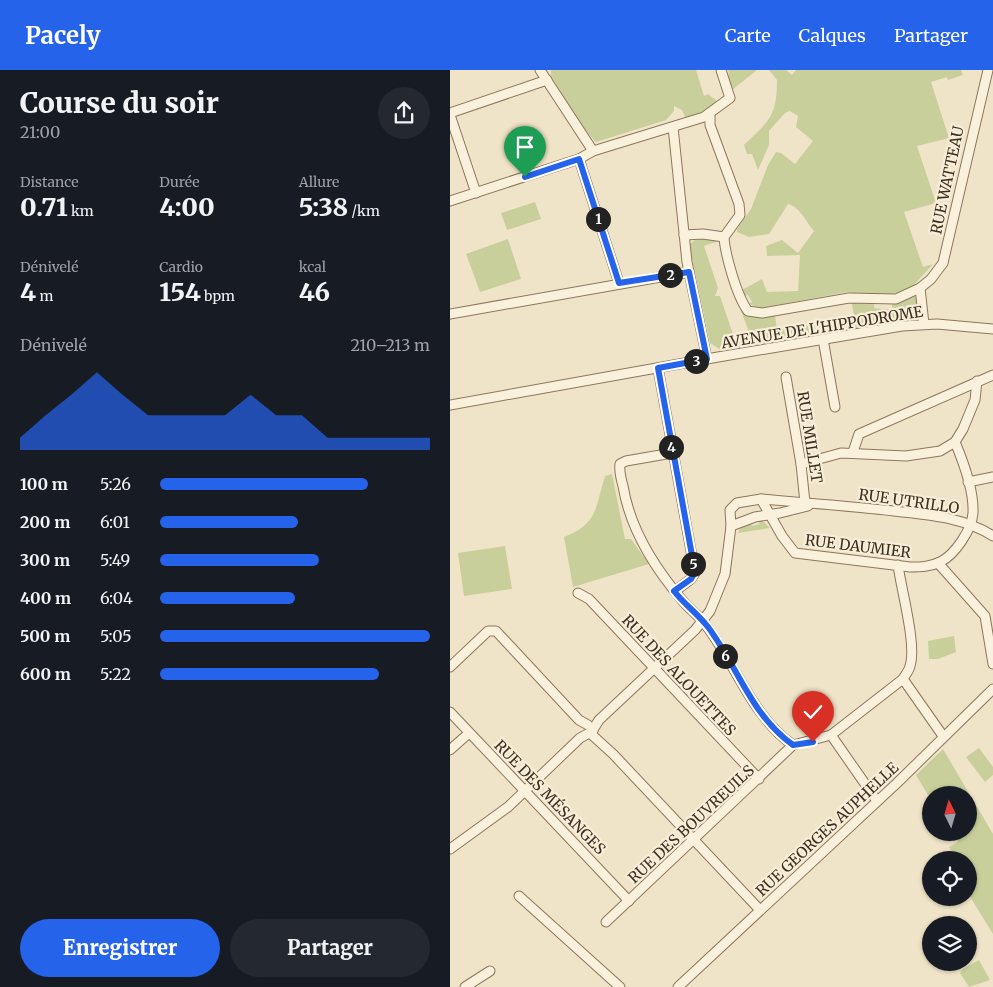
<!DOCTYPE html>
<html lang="fr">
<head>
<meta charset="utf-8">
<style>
  :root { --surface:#171b24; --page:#242831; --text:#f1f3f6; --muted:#9ea1a6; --accent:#2563eb }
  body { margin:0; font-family:Merriweather,serif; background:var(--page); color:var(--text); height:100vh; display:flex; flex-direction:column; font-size:19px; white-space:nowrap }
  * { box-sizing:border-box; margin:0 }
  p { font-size:16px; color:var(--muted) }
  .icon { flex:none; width:28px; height:28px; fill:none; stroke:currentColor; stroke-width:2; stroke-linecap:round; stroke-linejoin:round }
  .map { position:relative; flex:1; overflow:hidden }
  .side { display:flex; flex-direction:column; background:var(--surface); width:450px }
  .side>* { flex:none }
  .needle { width:32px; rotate:355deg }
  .buttons { position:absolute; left:472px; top:716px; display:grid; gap:10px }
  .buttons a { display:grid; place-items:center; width:55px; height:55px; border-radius:50%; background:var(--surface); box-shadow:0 1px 4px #0004; font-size:25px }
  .pin { position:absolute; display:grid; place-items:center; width:42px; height:42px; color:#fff; margin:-51px -21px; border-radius:50% 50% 50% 0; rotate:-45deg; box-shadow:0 0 5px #0007 }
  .pin .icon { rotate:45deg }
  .km { position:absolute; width:25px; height:25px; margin:-12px; border-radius:50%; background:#222; color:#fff; font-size:14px; line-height:25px; text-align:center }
  .round { display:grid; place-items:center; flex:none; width:52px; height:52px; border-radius:26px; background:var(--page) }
  .overview { display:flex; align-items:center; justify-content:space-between; height:85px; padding:0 20px }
  h1 { font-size:28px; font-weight:800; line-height:38px }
  .stats { display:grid; grid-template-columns:repeat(3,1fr); gap:8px; height:85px; padding:5px 20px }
  .stats div { display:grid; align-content:center }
  .stats b { font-size:25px; font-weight:800 }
  .stats small { font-size:14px; font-weight:400 }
  .stats p { font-size:14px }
  .chart { height:140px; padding:10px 20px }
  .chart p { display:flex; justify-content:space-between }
  .chart svg { width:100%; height:90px; margin-top:5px; fill:var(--accent); opacity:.7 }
  .primary-button { display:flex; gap:10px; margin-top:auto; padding:10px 20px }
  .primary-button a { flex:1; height:58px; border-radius:30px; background:var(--accent); color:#fff; font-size:20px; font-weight:800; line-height:58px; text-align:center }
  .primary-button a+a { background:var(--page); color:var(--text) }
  ul { padding:0 20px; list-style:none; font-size:16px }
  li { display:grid; grid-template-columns:80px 60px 1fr; align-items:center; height:38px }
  li i { height:12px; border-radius:6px; background:var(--accent) }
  header { display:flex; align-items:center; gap:30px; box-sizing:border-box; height:70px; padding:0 25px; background:var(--accent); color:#fff }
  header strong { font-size:24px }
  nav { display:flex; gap:28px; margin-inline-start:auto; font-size:18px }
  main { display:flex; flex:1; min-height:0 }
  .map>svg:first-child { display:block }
  .green { fill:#c9cf9b }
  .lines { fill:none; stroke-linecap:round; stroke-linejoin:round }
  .minor-casing { stroke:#8d765c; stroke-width:11 }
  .minor { stroke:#faf1dc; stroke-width:9 }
  .route-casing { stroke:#fff; stroke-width:10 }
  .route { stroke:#2563eb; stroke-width:6 }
  .labels { text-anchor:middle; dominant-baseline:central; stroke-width:4.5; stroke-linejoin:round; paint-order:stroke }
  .street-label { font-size:15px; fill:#3d2e20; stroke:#f7eed8 }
</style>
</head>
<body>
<header>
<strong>Pacely</strong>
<nav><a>Carte</a><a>Calques</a><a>Partager</a></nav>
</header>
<main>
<section class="side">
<div class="overview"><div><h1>Course du soir</h1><p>21:00</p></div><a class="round"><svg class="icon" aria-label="share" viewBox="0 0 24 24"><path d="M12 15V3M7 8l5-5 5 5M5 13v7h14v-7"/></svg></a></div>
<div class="stats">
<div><p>Distance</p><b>0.71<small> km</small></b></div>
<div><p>Durée</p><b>4:00</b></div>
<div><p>Allure</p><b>5:38<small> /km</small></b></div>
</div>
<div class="stats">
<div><p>Dénivelé</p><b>4<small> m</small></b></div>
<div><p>Cardio</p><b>154<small> bpm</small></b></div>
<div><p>kcal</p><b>46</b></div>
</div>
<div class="chart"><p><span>Dénivelé</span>210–213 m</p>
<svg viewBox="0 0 160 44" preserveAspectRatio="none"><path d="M0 44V38L10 27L20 17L30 6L40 17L50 27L60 27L70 27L80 27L90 17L100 27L110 27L120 38L130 38L140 38L150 38L160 38V44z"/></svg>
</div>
<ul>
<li><b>100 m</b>5:26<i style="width:77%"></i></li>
<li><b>200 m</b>6:01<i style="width:51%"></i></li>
<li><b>300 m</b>5:49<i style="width:59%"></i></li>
<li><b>400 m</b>6:04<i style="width:50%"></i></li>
<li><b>500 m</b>5:05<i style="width:100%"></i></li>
<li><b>600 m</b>5:22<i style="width:81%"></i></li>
</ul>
<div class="primary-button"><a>Enregistrer</a><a>Partager</a></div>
</section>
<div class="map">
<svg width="543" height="917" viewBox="0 0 543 917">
  <rect width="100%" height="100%" fill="#f0e4c8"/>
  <g class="green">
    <path d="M101 0H246L254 26 258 24 267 31C257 39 248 48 235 47L232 40 224 36V41L216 50 146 72 134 59 101 6Z"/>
    <polygon points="278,0 307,0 282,20 276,7 279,4"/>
    <path d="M319 0H336L342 5 346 0H511L513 5 498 10 497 7 481 12 499 68 467 76 486 133 454 142 473 197 483 194 463 216 442 224 428 226 397 222 310 238 299 234 302 232 298 225 294 226 292 220 312 209 317 222 348 221 350 185 317 186 316 176 332 170 348 183 364 161C357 153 349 136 338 134L319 164 299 167 287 162V159L301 139 318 95 326 82 331 83 345 94 363 71 346 57 348 46 340 41 335 43 319 61V75L308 100 302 84H297L294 75C319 51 327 46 327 10Z"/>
    <polygon points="85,132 91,149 57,160 51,143"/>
    <polygon points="256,168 265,168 269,171 254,176 268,218 265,226 270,226 284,267 299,262 291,241 325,245 327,260 404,246 402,233 424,234 424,238 442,240 442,233 461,227 466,227 466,248 271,280 260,273 239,175 245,170"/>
    <polygon points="58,169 71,209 30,222 16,184"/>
    <path d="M162 404 175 469H181L199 494 123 517 114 467C148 454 145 438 155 406Z"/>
    <polygon points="310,451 314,452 320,458 288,463 290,458 299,453 303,456 309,454"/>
    <polygon points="55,476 62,519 14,526 8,483"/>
    <polygon points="504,566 506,582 488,589 479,589 478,571"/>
    <polygon points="529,678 543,697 543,705 535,712 516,687"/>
    <polygon points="493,679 543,764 543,864 519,825 519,790 502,790 506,788 499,777 508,772 502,763 519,762 519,725 481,725 481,730 466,705"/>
    <polygon points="529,890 540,910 519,917 510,903 513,899"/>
  </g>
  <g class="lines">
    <g class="minor-casing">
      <g id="minor">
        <polyline points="90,0 143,81"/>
        <polyline points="0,43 97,10"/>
        <path d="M260 44V55L289 134 290 145 274 167C275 184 287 227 298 241L312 243 399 228 446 229 470 218 481 209 493 193 538 0"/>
        <polyline points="0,45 26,123"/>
        <polyline points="223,57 237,192 257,289"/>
        <polyline points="129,89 169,213"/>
        <polyline points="0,131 129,89 143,81 254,47 280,28 271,0"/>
        <polyline points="234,165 253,164 274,167"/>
        <polyline points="470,218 474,254"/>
        <polyline points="0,244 239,202"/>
        <polyline points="373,269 385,337"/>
        <polyline points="208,298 245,503 241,509 225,521"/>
        <polyline points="336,307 351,394 355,433"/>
        <polyline points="0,335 268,287 452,256 487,254 543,259"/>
        <polyline points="403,382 409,364 543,305"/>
        <path d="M222 383 176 391 170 394C169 401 171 409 173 416 180 459 204 497 232 530 240 540 251 547 258 558 287 597 302 646 343 675L381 665 453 609C455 605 459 601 460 596 467 575 451 519 448 495"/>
        <polyline points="351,394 391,383 456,386 490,381 505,372 513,359 525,330 527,311"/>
        <polyline points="518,412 543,407"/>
        <path d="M311 429 332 466 345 483 460 497C470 497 480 497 490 492 505 485 522 459 523 443 524 422 513 391 505 372"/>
        <polyline points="281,456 305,447 330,443 358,436"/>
        <polyline points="488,493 535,546 543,594"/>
        <polyline points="128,523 139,529 309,709"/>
        <polyline points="0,597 38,561 46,561 129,650 138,655"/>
        <polyline points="453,609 493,666"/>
        <polyline points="0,642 179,831"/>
        <path d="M144 658 149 650 245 560 260 541 275 504 281 456 280 440 287 433 311 429C355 433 400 436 444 441 478 445 514 447 543 466"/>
        <polyline points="141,664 163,684 310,840"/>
        <polyline points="381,665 427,731"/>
        <polyline points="0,680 19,663"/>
        <polyline points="0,779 58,737 130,668 143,661"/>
        <polyline points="69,826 170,917"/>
        <polyline points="156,852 343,675"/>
        <polyline points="15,917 40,901"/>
        <polyline points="228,917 447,713 543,619"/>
      </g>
    </g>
    <use href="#minor" class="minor"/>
  </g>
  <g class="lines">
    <g class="route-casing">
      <path id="route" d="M75 107 129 89 169 213 239 202 257 289 208 298 245 502 241 509 224 521C234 534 248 544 258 557 288 597 301 645 343 675L363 672"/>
    </g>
    <use href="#route" class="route"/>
  </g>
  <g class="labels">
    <g class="street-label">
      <text transform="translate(497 110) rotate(-78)">RUE WATTEAU</text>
      <text transform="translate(372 257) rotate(-9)">AVENUE DE L'HIPPODROME</text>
      <text transform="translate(360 367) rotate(81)">RUE MILLET</text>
      <text transform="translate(459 431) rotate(8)">RUE UTRILLO</text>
      <text transform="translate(408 476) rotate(7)">RUE DAUMIER</text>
      <text transform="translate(229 605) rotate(47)">RUE DES ALOUETTES</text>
      <text transform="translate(100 727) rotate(46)">RUE DES MÉSANGES</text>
      <text transform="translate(241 754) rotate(-43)">RUE DES BOUVREUILS</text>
      <text transform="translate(377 759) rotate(-43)">RUE GEORGES AUPHELLE</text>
    </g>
  </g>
</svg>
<div class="buttons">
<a><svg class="needle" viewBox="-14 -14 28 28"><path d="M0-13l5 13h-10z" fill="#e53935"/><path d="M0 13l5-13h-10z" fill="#9ea1a6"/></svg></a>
<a><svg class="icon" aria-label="locate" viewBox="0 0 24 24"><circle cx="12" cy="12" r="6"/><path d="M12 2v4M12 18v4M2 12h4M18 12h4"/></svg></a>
<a><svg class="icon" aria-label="layers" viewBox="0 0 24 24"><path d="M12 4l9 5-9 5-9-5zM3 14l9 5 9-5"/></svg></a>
</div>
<div class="pin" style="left:75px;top:107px;background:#1e9e55"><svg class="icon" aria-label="arrive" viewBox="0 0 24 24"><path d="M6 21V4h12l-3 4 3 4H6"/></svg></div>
<div class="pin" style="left:363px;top:672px;background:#d93025"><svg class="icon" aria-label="check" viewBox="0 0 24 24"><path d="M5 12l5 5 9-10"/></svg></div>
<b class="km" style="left:148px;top:149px">1</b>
<b class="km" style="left:220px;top:205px">2</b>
<b class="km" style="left:246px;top:291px">3</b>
<b class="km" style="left:221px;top:377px">4</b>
<b class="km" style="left:243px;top:494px">5</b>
<b class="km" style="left:275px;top:586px">6</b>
</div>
</main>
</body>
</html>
